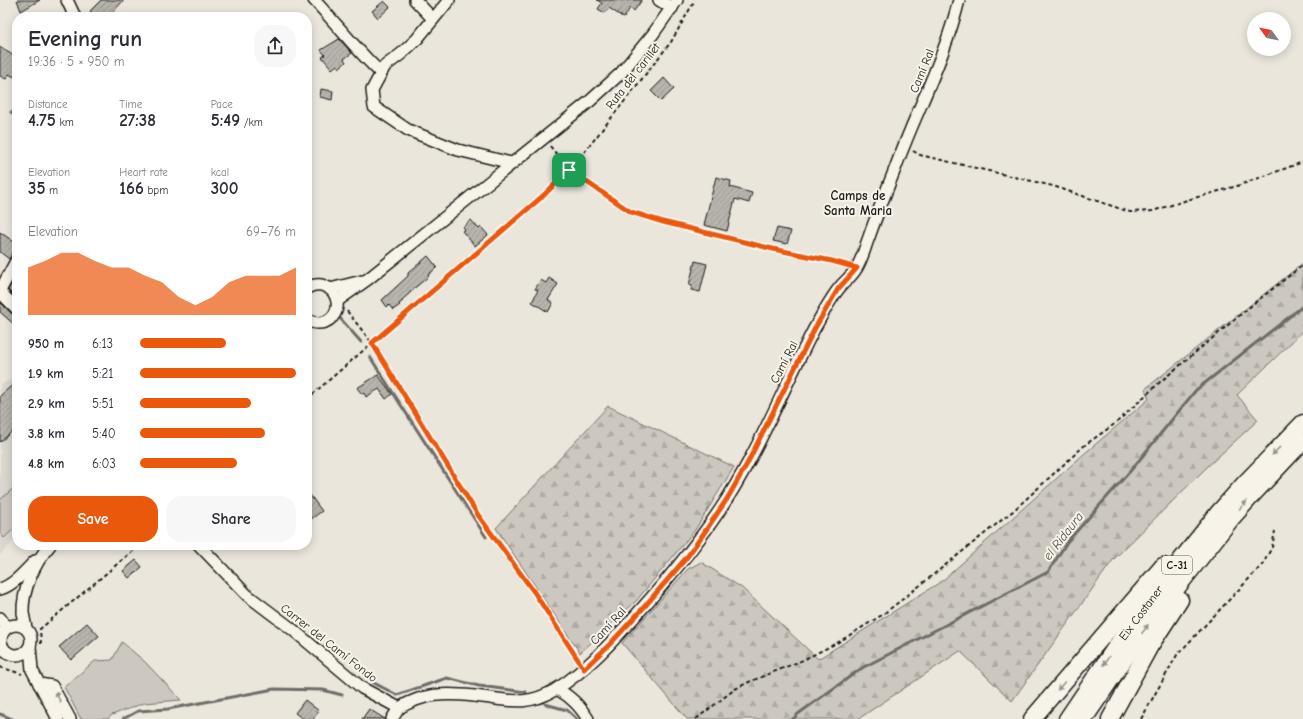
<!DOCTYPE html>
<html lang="en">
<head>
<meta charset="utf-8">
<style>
  :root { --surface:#fff; --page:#f7f7f7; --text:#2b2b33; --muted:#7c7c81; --accent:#ea580c }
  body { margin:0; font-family:"Comic Neue",sans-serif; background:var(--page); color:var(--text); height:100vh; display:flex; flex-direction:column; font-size:15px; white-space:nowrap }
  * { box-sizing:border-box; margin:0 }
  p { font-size:13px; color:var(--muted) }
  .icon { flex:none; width:22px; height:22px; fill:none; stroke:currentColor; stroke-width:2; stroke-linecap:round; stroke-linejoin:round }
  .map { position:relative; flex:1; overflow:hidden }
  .details { position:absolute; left:12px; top:12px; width:300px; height:538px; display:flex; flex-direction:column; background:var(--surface); border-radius:16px; box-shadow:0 2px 10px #0003 }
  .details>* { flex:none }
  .needle { width:26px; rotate:303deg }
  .tools { position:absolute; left:1247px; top:12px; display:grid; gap:8px }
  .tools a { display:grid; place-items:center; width:44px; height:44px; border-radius:50%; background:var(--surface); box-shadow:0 2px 10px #0003; font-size:20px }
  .pin { position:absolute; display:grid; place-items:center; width:34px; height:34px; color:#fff; margin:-17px; border-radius:8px; box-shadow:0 2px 6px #0006 }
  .round { display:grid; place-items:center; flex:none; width:42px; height:42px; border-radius:16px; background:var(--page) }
  .headline { display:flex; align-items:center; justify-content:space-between; height:68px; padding:0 16px }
  h1 { font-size:22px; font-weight:600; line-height:30px }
  .figures { display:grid; grid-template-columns:repeat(3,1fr); gap:6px; height:68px; padding:4px 16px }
  .figures div { display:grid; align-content:center }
  .figures b { font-size:17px; font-weight:600 }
  .figures small { font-size:11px; font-weight:400 }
  .figures p { font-size:11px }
  .chart { height:112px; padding:8px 16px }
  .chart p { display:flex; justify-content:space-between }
  .chart svg { width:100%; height:72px; margin-top:4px; fill:var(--accent); opacity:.7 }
  .action { display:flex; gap:8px; margin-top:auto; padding:8px 16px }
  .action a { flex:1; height:46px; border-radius:16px; background:var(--accent); color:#fff; font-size:16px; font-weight:600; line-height:46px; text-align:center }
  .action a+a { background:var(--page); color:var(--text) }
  ul { padding:0 16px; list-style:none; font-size:13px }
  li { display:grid; grid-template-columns:64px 48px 1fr; align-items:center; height:30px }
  li i { height:10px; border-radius:5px; background:var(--accent) }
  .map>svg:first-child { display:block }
  .built { fill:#dad7ce }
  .forest { fill:url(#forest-firs); stroke:#74726e }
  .green { fill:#ccc8c0; stroke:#74726e }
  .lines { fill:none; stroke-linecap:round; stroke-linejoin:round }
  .stream { stroke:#6d6c68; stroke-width:3 }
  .building { fill:url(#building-hatch); stroke:#1c1c1c }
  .minor-casing { stroke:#1c1c1c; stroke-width:14 }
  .highway-casing { stroke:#1c1c1c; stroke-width:19 }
  .path { stroke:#1c1c1c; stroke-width:2; stroke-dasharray:4 3; stroke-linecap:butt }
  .minor { stroke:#f7f3e8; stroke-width:11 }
  .highway { stroke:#f7f3e8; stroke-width:16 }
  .oneway { fill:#94928c }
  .route-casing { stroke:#fff; stroke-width:8 }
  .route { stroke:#ea580c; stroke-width:5 }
  .labels { text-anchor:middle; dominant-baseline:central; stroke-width:4; stroke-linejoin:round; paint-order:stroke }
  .shield { fill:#f7f3e8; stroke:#5e5c59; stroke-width:1 }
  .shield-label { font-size:11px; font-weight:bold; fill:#1c1c1c }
  .street-label { font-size:12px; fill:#1c1c1c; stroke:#f7f3e8 }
  .neighbourhood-label { font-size:13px; font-weight:bold; fill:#1c1c1c; stroke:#f7f3e8 }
  .water-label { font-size:13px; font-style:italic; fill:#52514e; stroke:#f7f3e8 }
</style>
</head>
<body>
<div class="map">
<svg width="1303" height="719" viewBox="0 0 1303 719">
  <defs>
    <pattern id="forest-firs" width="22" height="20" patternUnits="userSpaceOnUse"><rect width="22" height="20" fill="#ccc8c0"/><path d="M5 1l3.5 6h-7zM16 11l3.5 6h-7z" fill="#afaba4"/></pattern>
    <pattern id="building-hatch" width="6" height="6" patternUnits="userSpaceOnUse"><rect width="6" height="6" fill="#b6b4ac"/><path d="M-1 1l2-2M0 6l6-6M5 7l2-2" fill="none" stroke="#9c9a93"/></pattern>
  </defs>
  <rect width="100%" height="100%" fill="#eae6dc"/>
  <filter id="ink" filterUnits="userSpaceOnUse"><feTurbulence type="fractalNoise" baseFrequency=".025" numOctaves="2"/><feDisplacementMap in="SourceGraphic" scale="8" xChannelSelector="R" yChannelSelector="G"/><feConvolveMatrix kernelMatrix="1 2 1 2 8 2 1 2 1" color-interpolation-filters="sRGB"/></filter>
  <g filter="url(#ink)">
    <polygon class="built" points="17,376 17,538 0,555 0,385"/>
    <g class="forest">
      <polygon points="1303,263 1303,331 1237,395 1258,420 1208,466 1113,560 1012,701 960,651 858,719 687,719 622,643 688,569 701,562 742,588 818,659 942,581 1085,453 1149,399 1145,389"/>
      <polygon points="608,406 734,467 695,530 636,601 580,653 496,528"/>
    </g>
    <g class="green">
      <polygon points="17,485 17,526 4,538 0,533 0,500"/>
      <polygon points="122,642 145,662 181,700 144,703 112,715 107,719 81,719 64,687 95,661 112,660"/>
    </g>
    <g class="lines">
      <g class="stream">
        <polyline points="11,112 17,116"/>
        <polyline points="339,317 361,342"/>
        <polyline points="370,357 486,537"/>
        <polyline points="374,683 397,695 447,678 479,686 526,692"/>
        <polyline points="545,704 567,710 577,719"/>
        <polyline points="0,714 12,719"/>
        <polyline points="123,719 138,711 168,709 274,689 323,690 342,695"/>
        <polyline points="793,719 798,714 862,668 1048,572 1067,542 1132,469 1196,390 1303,306"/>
      </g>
    </g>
    <g class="building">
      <polygon points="17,0 40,0 21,11"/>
      <polygon points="101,0 124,0 108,17 97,17 90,11"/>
      <polygon points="597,0 642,0 634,11 630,8 624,18 609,8 605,13 598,9 602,3"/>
      <polygon points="384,1 390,7 378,18 372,11"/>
      <polygon points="339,39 352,53 344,59 346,62 339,68 337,65 332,69 322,57 325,55 321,50"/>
      <polygon points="0,47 17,58 17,71 14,77 9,74 6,79 0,76"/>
      <polygon points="664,78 674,89 661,101 651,91"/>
      <polygon points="321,89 333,91 332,100 320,97"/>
      <polygon points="716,177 731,181 730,187 752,193 749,203 735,199 727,231 704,225"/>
      <polygon points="471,220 479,229 481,227 488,235 475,246 462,231 465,229 463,227"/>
      <polygon points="777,228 791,231 787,244 773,241"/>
      <polygon points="0,232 17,244 17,252 13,253 9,259 0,252"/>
      <polygon points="428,256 437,267 434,270 428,275 429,276 411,291 411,292 402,300 403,301 399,304 400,305 393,310 389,305 387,307 382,300 383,299 408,276 408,273"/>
      <polygon points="695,261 707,264 700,292 691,290 692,286 689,285"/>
      <polygon points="17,274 17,299 8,290"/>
      <polygon points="549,278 558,284 548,300 553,303 548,312 532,302 538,290 535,289 541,280 546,283"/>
      <polygon points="0,302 12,314 17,316 17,327 0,312"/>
      <polygon points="378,375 392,394 386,399 379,389 366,397 364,393 362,394 357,388"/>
      <polygon points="17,381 17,427 0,442 0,396"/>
      <polygon points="307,491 322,511 307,522"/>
      <polygon points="136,560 142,567 129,578 123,571"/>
      <polygon points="87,623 99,636 71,660 59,647"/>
      <polygon points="305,700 319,711 313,719 303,719 295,713"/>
      <polygon points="369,709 385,719 362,719"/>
    </g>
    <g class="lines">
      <g class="minor-casing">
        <g id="minor">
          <polyline points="67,0 75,17"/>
          <path d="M314 0C337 24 356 50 381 73"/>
          <polyline points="415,0 433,19"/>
          <polyline points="449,0 417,39 401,54 385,66 372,90 374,107 408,130 458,150 511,163"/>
          <polyline points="659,0 672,8"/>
          <path d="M307 288C333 274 350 311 325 322 319 324 313 323 307 320"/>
          <polyline points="330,289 362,281"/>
          <polyline points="0,291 17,259"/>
          <polyline points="0,292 17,309"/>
          <polyline points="337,301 368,279 590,101 621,73 653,34 677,0"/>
          <path d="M199 545 247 595 292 629 362 688 399 708C424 693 445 693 474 696 506 699 524 708 555 690 587 670 612 642 637 614 670 577 701 540 727 499 761 445 785 385 814 329 822 315 830 299 840 287 845 281 852 276 856 269 862 260 865 247 869 237 877 214 886 192 895 169 916 111 944 61 959 0"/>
          <path d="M0 589C14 585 25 571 35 561"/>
          <polyline points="0,618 7,628"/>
          <circle cx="16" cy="640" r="15"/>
          <path d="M26 628C25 623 24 618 23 613 22 590 35 562 50 545"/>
          <polyline points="30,646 32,670 58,719"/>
          <polyline points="39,684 52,686 70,719"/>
          <path d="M557 689C571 697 579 705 588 719"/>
          <polyline points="392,719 399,708"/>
        </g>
      </g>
      <g class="highway-casing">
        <g id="highway">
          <polyline points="1032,719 1163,566"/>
          <polyline points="1067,719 1136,617 1219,512 1244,484 1303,423"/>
          <polyline points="1084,719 1147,626 1231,519 1255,492 1303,441"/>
          <polyline points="1110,719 1150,646 1180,600"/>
        </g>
      </g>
      <g class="path">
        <polyline points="550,146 569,170 631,212 663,222 773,249 846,265"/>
        <polyline points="913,151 920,155 1053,186 1130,212 1153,211 1187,200 1237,186 1303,162"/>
        <polyline points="347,311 372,343 384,360 422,425 478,515 534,592 578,660"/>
        <polyline points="307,399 544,195 579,159 671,42 695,0"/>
        <polyline points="41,644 40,629 140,545"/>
        <polyline points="0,667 22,674"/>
        <polyline points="696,719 735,689 749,682 803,660 837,643 882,615 908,595 1013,511 1085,445 1116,423 1160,382 1252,305 1303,265"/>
        <polyline points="1141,719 1177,655 1263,564 1272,547 1275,531"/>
      </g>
      <use href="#minor" class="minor"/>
      <use href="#highway" class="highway"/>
    </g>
    <defs><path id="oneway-solid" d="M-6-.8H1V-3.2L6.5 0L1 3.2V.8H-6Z"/></defs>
    <g class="oneway">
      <use href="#oneway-solid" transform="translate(1276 451) rotate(134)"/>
      <use href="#oneway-solid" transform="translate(1243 505) rotate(-50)"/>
      <use href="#oneway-solid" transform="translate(1145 629) rotate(-55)"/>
      <use href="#oneway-solid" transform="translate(1106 661) rotate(124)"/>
      <use href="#oneway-solid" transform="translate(1061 686) rotate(131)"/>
      <use href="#oneway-solid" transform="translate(58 697) rotate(-118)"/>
    </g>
  </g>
  <g class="lines" filter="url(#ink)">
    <g class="route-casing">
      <polygon id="route" points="569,170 631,212 663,222 773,249 832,261 857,268 838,289 815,328 747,464 727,499 704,533 687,557 645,606 610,644 584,669 534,592 478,515 372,343 544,195"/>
    </g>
    <use href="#route" class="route"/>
  </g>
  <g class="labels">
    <rect class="shield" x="1162" y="556" width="30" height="18" rx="3"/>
    <g class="shield-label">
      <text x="1177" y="565">C-31</text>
    </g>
    <g class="street-label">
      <text transform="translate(922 71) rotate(-68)">Camí Ral</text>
      <text transform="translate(633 76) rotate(-52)">Ruta del carillet</text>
      <text transform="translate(784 362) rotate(-63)">Camí Ral</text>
      <text transform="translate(1141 613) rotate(-53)">Eix Costaner</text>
      <text transform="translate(608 626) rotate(-47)">Camí Ral</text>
      <text transform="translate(329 643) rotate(38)">Carrer del Camí Fondo</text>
    </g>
    <g class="neighbourhood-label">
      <text x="858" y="195">Camps de<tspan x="858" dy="15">Santa Maria</tspan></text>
    </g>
    <g class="water-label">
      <text transform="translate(1063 536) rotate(-52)">el Ridaura</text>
    </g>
  </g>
</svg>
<div class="tools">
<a><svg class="needle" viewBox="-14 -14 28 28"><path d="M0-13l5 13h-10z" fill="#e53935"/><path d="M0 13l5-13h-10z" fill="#7c7c81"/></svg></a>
</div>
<div class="pin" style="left:569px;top:170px;background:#1e9e55"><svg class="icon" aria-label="arrive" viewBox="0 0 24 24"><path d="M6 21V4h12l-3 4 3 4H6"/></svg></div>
<section class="details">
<div class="headline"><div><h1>Evening run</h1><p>19:36 · 5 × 950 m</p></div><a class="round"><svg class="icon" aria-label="share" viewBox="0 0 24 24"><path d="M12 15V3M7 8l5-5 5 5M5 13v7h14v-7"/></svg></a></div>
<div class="figures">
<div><p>Distance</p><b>4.75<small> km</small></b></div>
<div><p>Time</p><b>27:38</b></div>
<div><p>Pace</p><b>5:49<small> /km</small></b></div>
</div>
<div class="figures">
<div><p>Elevation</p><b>35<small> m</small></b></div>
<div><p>Heart rate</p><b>166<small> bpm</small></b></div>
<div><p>kcal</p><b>300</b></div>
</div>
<div class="chart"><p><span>Elevation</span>69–76 m</p>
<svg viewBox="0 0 160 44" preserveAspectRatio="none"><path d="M0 44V15L10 11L20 6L30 6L40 11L50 15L60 15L70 20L80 24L90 33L100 38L110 33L120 24L130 20L140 20L150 20L160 15V44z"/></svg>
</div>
<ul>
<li><b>950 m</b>6:13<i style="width:55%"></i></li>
<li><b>1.9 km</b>5:21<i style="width:100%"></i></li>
<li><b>2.9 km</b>5:51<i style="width:71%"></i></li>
<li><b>3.8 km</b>5:40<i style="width:80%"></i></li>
<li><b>4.8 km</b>6:03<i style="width:62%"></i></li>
</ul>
<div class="action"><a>Save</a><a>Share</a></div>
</section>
</div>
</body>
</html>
